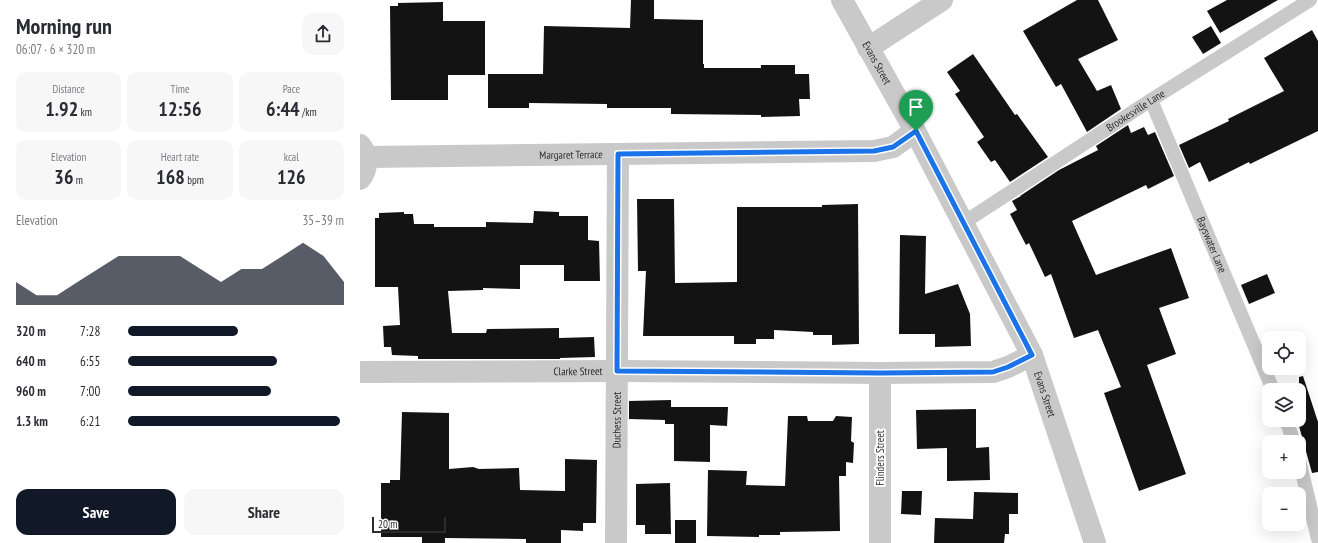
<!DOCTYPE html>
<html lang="en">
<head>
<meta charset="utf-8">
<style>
  :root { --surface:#fff; --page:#f7f7f7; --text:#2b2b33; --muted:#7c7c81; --accent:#111827 }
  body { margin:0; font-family:"PT Sans Narrow",sans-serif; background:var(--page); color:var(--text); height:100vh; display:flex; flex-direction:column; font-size:15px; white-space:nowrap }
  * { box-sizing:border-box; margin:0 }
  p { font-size:13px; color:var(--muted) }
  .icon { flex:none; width:22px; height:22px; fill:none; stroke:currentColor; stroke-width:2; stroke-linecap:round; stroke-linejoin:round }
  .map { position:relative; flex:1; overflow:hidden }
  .panel { display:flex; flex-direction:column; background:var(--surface); width:360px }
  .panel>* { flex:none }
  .buttons { position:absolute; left:902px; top:331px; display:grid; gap:8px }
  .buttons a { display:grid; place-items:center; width:44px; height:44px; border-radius:8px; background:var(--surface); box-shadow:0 4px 16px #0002; font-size:20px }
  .scale { position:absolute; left:12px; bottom:10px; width:74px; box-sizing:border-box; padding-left:4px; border:2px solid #2c2c2c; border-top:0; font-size:11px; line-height:14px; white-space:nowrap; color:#2c2c2c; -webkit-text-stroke:3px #fff; paint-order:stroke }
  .pin { position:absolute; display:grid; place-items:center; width:34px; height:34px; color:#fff; margin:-41px -17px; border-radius:50% 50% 50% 0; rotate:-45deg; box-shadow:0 0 4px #0007 }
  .pin .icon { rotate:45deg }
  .round { display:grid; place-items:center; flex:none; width:42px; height:42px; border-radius:12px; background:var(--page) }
  .summary { display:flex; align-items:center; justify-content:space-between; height:68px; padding:0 16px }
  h1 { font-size:22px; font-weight:700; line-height:30px }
  .figures { display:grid; grid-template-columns:repeat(3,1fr); gap:6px; height:68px; padding:4px 16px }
  .figures div { display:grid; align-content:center; border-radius:10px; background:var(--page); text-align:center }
  .figures b { font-size:20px; font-weight:700 }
  .figures small { font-size:11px; font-weight:400 }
  .figures p { font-size:11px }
  .chart { height:112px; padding:8px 16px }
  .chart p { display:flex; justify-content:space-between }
  .chart svg { width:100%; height:72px; margin-top:4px; fill:var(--accent); opacity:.7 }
  .cta { display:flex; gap:8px; margin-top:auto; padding:8px 16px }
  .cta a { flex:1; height:46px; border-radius:12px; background:var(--accent); color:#fff; font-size:16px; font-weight:700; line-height:46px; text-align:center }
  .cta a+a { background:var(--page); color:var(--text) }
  ul { padding:0 16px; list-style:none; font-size:13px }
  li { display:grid; grid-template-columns:64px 48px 1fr; align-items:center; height:30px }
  li i { height:10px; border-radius:5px; background:var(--accent) }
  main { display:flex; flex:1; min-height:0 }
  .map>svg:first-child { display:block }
  .building { fill:#131313 }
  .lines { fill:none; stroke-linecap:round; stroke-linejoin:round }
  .lane { stroke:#c9c9c9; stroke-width:14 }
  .street { stroke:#c9c9c9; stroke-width:22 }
  .route-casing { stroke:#fff; stroke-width:8 }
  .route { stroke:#1a73e8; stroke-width:5 }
  .labels { text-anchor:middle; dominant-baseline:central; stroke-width:4; stroke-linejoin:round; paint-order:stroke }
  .street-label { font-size:11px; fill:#2c2c2c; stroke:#fff }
</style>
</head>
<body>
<main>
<section class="panel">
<div class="summary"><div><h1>Morning run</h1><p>06:07 · 6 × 320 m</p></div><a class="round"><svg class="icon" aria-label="share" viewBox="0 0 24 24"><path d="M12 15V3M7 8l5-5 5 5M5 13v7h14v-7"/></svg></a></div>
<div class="figures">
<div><p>Distance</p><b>1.92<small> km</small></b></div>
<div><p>Time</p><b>12:56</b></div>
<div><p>Pace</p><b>6:44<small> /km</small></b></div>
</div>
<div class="figures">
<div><p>Elevation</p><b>36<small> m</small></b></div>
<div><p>Heart rate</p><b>168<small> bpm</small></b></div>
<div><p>kcal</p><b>126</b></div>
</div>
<div class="chart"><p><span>Elevation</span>35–39 m</p>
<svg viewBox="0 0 160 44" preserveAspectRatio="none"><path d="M0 44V30L10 38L20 38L30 30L40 22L50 14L60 14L70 14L80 14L90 22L100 30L110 22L120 22L130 14L140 6L150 14L160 30V44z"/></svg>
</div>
<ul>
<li><b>320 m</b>7:28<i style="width:51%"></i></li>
<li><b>640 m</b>6:55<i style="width:69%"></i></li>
<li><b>960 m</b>7:00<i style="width:66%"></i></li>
<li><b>1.3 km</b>6:21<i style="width:98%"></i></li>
</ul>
<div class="cta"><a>Save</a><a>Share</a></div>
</section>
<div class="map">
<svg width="958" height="543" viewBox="0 0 958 543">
  <rect width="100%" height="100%" fill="#fff"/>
  <g class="building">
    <polygon points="271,0 294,0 294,19 343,20 343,64 344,64 344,68 401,68 401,65 435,65 435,74 449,74 450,99 439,99 440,116 401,117 401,115 311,114 311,108 247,108 247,104 169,103 169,108 128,108 128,74 183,74 184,26 270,28"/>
    <polygon points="717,0 738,0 758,40 718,59 737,91 751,85 761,109 727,132 701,84 696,87 663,31"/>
    <polygon points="867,0 918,0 860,33 847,11"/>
    <polygon points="83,2 83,21 125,21 125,75 88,75 88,100 31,100 30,6 38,6 38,3"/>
    <polygon points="851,26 861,43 843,54 832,37"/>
    <polygon points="952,30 958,41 958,131 890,164 889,162 849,182 840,162 829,168 819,145 869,121 868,119 924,91 904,58"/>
    <polygon points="613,54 655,115 657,114 688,157 650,182 635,160 631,162 617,142 624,137 595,94 600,91 587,72"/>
    <polygon points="768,125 771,133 784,127 788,135 795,132 814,176 788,189 786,185 712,221 736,275 811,248 829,298 799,308 816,354 787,365 826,474 779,491 744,393 761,387 738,330 714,338 691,274 685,277 669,243 666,245 650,214 657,210 652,201 661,196 660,196 699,170 738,150 736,146"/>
    <polygon points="277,199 314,199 315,283 377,282 377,207 462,207 462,205 498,204 499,344 472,345 472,335 453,335 453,332 414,330 414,339 396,339 396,344 374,344 374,336 283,336 286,271 278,271"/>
    <polygon points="174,211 199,212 199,216 228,216 228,240 239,241 240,281 204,281 204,265 160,265 160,289 123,288 123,290 88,291 92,333 126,333 127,329 199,328 199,338 234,337 235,357 200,358 200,359 58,359 58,356 32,355 31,347 24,347 23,326 40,325 38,287 15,287 15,218 19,218 19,213 44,212 44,214 53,214 54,224 74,224 74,227 126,227 126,222 173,223"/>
    <polygon points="540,235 566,236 565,294 598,284 610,314 611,346 575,347 575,334 539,334"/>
    <polygon points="907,274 915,293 889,304 881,285"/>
    <polygon points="943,376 958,422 958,472 952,473 939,426 939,377"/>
    <polygon points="311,400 311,407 368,407 367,426 350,425 350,462 314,461 314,424 305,424 305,420 269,419 269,401"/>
    <polygon points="616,409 616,448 629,447 630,480 587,481 587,448 557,449 556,410"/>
    <polygon points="42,412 89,413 89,469 113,467 119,469 159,468 160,490 205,491 205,459 237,460 236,523 223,523 223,531 201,530 201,543 166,543 166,539 85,538 85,543 62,543 62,537 21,537 21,483 30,483 30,480 40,480"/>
    <polygon points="428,416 447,416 448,421 473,421 476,416 492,417 491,441 494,443 493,463 486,462 486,476 479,476 480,531 420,532 420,535 399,535 399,537 347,536 348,470 387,471 386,485 425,486"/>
    <polygon points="310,483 311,534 285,534 285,525 276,525 276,484"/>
    <polygon points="542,491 562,491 561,515 541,514"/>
    <polygon points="614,492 658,493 658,514 649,514 649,534 645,534 644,543 574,543 575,518 613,519"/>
    <rect x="315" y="520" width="21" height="23"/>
  </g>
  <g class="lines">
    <g class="lane">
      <path id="s1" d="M791 100 913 390"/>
      <path id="s2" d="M603 223 791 100 950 0"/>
      <polyline points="926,420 934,442"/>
      <polyline points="939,460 958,539"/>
    </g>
    <g class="street">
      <path id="s3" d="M482 0 555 131 672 355 735 543"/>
      <polyline points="508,48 582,0"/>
      <path d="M0 145C8 154 8 170 0 179"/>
      <path id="s4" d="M6 157 514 151 533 147 555 131"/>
      <path id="s5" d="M0 372 257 371 520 373 633 372 648 367 672 355"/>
      <path id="s6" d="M256 543 258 154"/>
      <polyline points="520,543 520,373"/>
    </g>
  </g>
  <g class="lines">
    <g class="route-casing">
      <polygon id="route" points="556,131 672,355 648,367 633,372 520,373 257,371 258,154 514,151 533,147"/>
    </g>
    <use href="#route" class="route"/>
  </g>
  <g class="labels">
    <g class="street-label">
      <text stroke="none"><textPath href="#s3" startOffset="72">Evans Street</textPath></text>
      <text stroke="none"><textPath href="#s2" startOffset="206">Brookesville Lane</textPath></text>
      <text stroke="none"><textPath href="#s4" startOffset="205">Margaret Terrace</textPath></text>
      <text stroke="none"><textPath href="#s1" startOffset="157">Bayswater Lane</textPath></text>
      <text stroke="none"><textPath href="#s5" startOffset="218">Clarke Street</textPath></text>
      <text stroke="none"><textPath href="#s3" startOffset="444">Evans Street</textPath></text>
      <text stroke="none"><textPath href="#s6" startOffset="123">Duchess Street</textPath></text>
      <text transform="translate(520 458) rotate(-90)">Flinders Street</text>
    </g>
  </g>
</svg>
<div class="buttons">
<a><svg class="icon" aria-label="locate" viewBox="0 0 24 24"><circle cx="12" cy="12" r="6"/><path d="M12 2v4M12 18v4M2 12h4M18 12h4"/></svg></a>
<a><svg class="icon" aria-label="layers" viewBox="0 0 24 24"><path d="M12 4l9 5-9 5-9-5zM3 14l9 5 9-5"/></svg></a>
<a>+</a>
<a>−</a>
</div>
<div class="scale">20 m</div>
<div class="pin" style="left:556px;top:131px;background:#1e9e55"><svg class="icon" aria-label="arrive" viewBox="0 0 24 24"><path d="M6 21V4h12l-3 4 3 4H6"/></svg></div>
</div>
</main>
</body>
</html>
